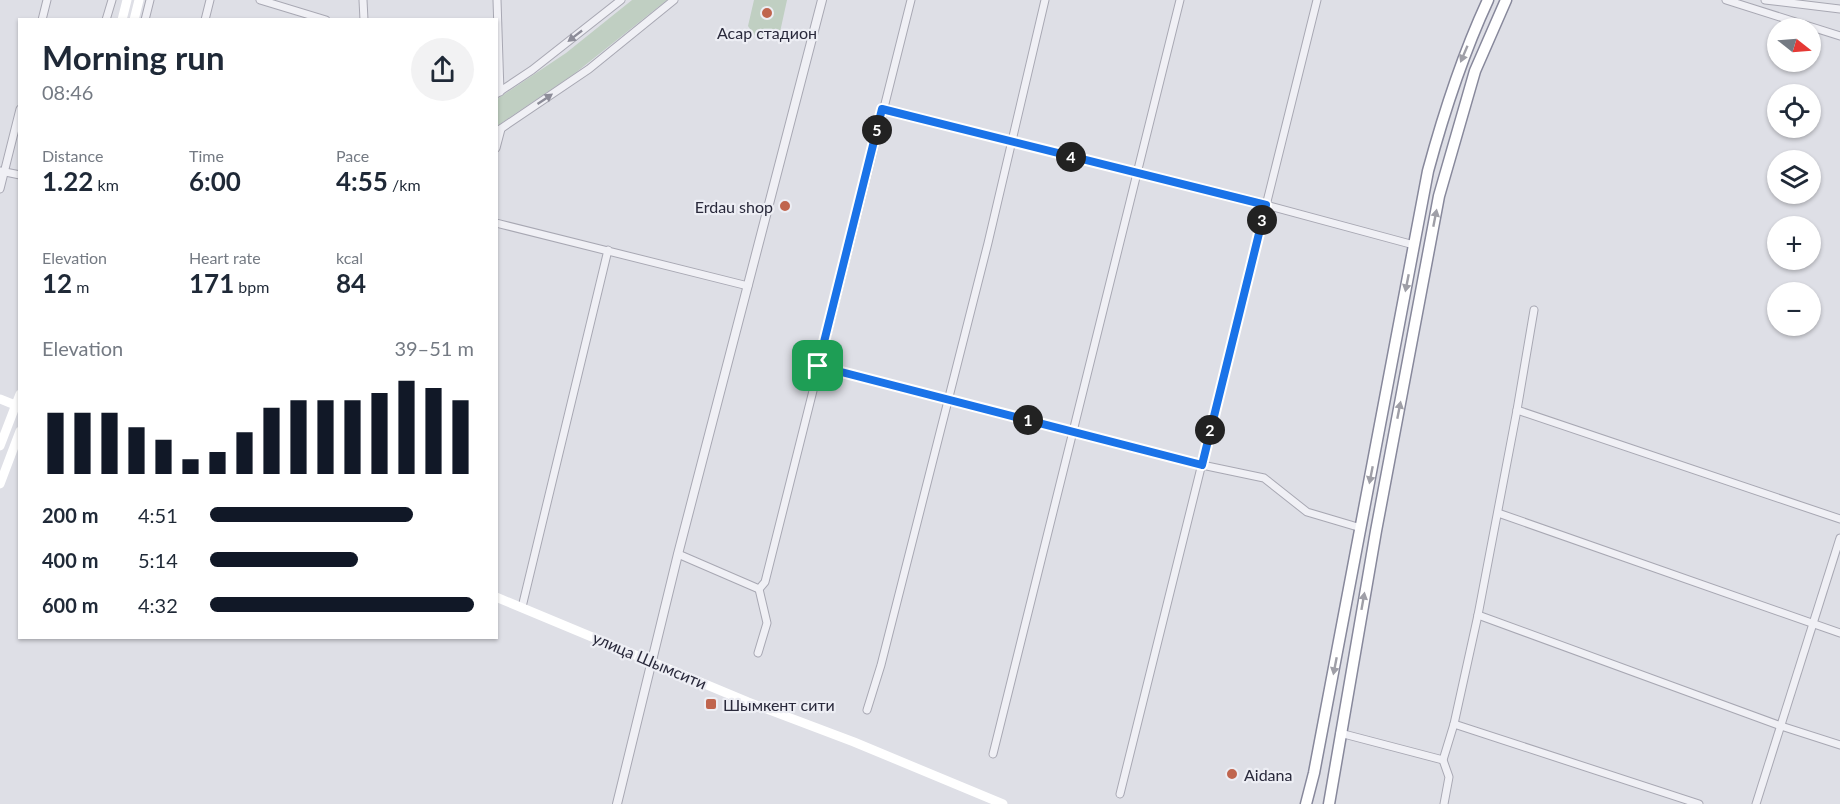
<!DOCTYPE html>
<html lang="en">
<head>
<meta charset="utf-8">
<style>
  :root { --surface:#fff; --page:#f2f2f3; --text:#1f2937; --muted:#747a83; --accent:#111827 }
  body { margin:0; font-family:Lato,sans-serif; background:var(--page); color:var(--text); height:100vh; display:flex; flex-direction:column; font-size:22px; white-space:nowrap }
  * { box-sizing:border-box; margin:0 }
  p { font-size:20px; color:var(--muted) }
  .icon { flex:none; width:33px; height:33px; fill:none; stroke:currentColor; stroke-width:2; stroke-linecap:round; stroke-linejoin:round }
  .map { position:relative; flex:1; overflow:hidden }
  .drawer { position:absolute; left:18px; top:18px; width:480px; height:621px; display:flex; flex-direction:column; background:var(--surface); border-radius:0px; box-shadow:0 2px 4px #0004 }
  .drawer>* { flex:none }
  .needle { width:39px; rotate:107deg }
  .tools { position:absolute; left:1767px; top:18px; display:grid; gap:12px }
  .tools a { display:grid; place-items:center; width:54px; height:54px; border-radius:50%; background:var(--surface); box-shadow:0 2px 4px #0004; font-size:30px }
  .pin { position:absolute; display:grid; place-items:center; width:51px; height:51px; color:#fff; margin:-26px; border-radius:12px; box-shadow:0 3px 9px #0006 }
  .km { position:absolute; width:30px; height:30px; margin:-15px; border-radius:50%; background:#222; color:#fff; font-size:16px; line-height:30px; text-align:center }
  .round { display:grid; place-items:center; flex:none; width:63px; height:63px; border-radius:32px; background:var(--page) }
  .headline { display:flex; align-items:center; justify-content:space-between; height:102px; padding:0 24px }
  h1 { font-size:33px; font-weight:700; line-height:45px }
  .figures { display:grid; grid-template-columns:repeat(3,1fr); gap:9px; height:102px; padding:6px 24px }
  .figures div { display:grid; align-content:center }
  .figures b { font-size:26px; font-weight:700 }
  .figures small { font-size:16px; font-weight:400 }
  .figures p { font-size:16px }
  .chart { height:168px; padding:12px 24px }
  .chart p { display:flex; justify-content:space-between }
  .chart svg { width:100%; height:108px; margin-top:6px; stroke:var(--accent); stroke-width:6 }
  ul { padding:0 24px; list-style:none; font-size:20px }
  li { display:grid; grid-template-columns:96px 72px 1fr; align-items:center; height:45px }
  li i { height:15px; border-radius:8px; background:var(--accent) }
  .map>svg:first-child { display:block }
  .green { fill:#c0cfc2 }
  .lines { fill:none; stroke-linecap:round; stroke-linejoin:round }
  .minor-casing { stroke:#a8a8b3; stroke-width:9 }
  .tertiary-casing { stroke:#a8a8b3; stroke-width:10 }
  .trunk-casing { stroke:#87889b; stroke-width:13 }
  .minor { stroke:#f0f0f5; stroke-width:7 }
  .tertiary { stroke:#f0f0f5; stroke-width:8 }
  .secondary { stroke:#fff; stroke-width:9 }
  .trunk { stroke:#fff; stroke-width:10 }
  .oneway { fill:#8c8c98 }
  .oneway2 { fill:#9f9fa7 }
  .route-casing { stroke:#fff; stroke-width:12 }
  .route { stroke:#1a73e8; stroke-width:8 }
  .poi-dot { fill:#c0654e; stroke:#edeef4; stroke-width:2 }
  .labels { text-anchor:middle; dominant-baseline:central; stroke-width:4.5; stroke-linejoin:round; paint-order:stroke }
  .poi-label { font-size:16px; fill:#29293b; stroke:#edeef4; text-anchor:start }
  .street-label { font-size:16px; fill:#29293b; stroke:#edeef4 }
</style>
</head>
<body>
<div class="map">
<svg width="1840" height="804" viewBox="0 0 1840 804">
  <rect width="100%" height="100%" fill="#dedfe6"/>
  <g class="green">
    <polygon points="632,0 667,0 574,74 497,126 497,99 566,53"/>
    <polygon points="754,0 787,0 780,32 770,39 755,36 748,26"/>
  </g>
  <g class="lines">
    <g class="minor-casing">
      <g id="minor">
        <polyline points="260,0 326,20"/>
        <polyline points="363,0 364,20"/>
        <polyline points="497,0 500,92"/>
        <polyline points="1726,0 1840,36"/>
        <polyline points="1765,0 1840,9"/>
        <polyline points="42,20 47,0"/>
        <polyline points="106,20 112,0"/>
        <polyline points="145,20 150,0"/>
        <polyline points="205,20 210,0"/>
        <polyline points="496,94 532,70 621,0"/>
        <polyline points="882,109 1266,205 1414,245"/>
        <polyline points="496,132 589,69 674,0"/>
        <polyline points="496,148 501,129"/>
        <polyline points="0,171 20,175"/>
        <polyline points="0,189 20,109"/>
        <polyline points="496,223 748,286"/>
        <polyline points="818,366 1202,465 1264,478 1307,512 1361,528"/>
        <polyline points="1517,410 1840,519"/>
        <polyline points="1498,513 1840,633"/>
        <polyline points="678,554 759,589 765,582 911,0"/>
        <polyline points="522,607 608,250"/>
        <polyline points="1478,615 1781,726 1840,745"/>
        <polyline points="758,653 767,623 759,589"/>
        <polyline points="867,710 881,665 988,243 1045,0"/>
        <polyline points="1454,724 1699,804"/>
        <polyline points="1340,733 1443,760"/>
        <polyline points="993,754 1180,0"/>
        <polyline points="1120,794 1317,0"/>
        <polyline points="1444,804 1449,777 1443,760 1454,724 1478,615 1517,410 1534,310"/>
        <polyline points="1756,804 1840,538"/>
      </g>
    </g>
    <g class="tertiary-casing">
      <polyline id="tertiary" points="617,804 678,554 822,0"/>
    </g>
    <g class="trunk-casing">
      <g id="trunk">
        <path d="M1306 804 1314 773 1428 171C1444 112 1462 56 1488 0"/>
        <polyline points="1329,804 1376,531 1439,196 1475,71 1506,0"/>
      </g>
    </g>
    <use href="#minor" class="minor"/>
    <use href="#tertiary" class="tertiary"/>
    <g class="secondary">
      <polyline points="122,20 127,0"/>
      <polyline points="134,20 139,0"/>
      <polyline points="0,399 20,407"/>
      <polyline points="0,446 20,394"/>
      <polyline points="0,484 20,431"/>
      <polyline points="496,597 748,702 854,742 1003,804"/>
    </g>
    <use href="#trunk" class="trunk"/>
  </g>
  <defs><path id="oneway-solid" d="M-6-.8H1V-3.2L6.5 0L1 3.2V.8H-6Z" transform="scale(1.5)"/></defs>
  <g class="oneway">
    <use href="#oneway-solid" transform="translate(575 36) rotate(142)"/>
    <use href="#oneway-solid" transform="translate(545 99) rotate(-34)"/>
  </g>
  <g class="oneway2">
    <use href="#oneway-solid" transform="translate(1464 54) rotate(113)"/>
    <use href="#oneway-solid" transform="translate(1435 218) rotate(-79)"/>
    <use href="#oneway-solid" transform="translate(1407 283) rotate(101)"/>
    <use href="#oneway-solid" transform="translate(1399 410) rotate(-79)"/>
    <use href="#oneway-solid" transform="translate(1371 475) rotate(101)"/>
    <use href="#oneway-solid" transform="translate(1363 601) rotate(-80)"/>
    <use href="#oneway-solid" transform="translate(1335 666) rotate(101)"/>
  </g>
  <g class="lines">
    <g class="route-casing">
      <polygon id="route" points="882,109 1266,205 1202,465 818,366"/>
    </g>
    <use href="#route" class="route"/>
  </g>
  <g class="poi-dot">
    <circle cx="767" cy="13" r="6"/>
    <circle cx="785" cy="206" r="6"/>
    <rect x="705" y="698" width="12" height="12" rx="3"/>
    <circle cx="1232" cy="774" r="6"/>
  </g>
  <g class="labels">
    <g class="poi-label">
      <text x="767" y="32" text-anchor="middle">Асар стадион</text>
      <text x="773" y="206" text-anchor="end">Erdau shop</text>
      <text x="723" y="704">Шымкент сити</text>
      <text x="1244" y="774">Aidana</text>
    </g>
    <g class="street-label">
      <text transform="translate(650 660) rotate(23)">улица Шымсити</text>
    </g>
  </g>
</svg>
<div class="tools">
<a><svg class="needle" viewBox="-14 -14 28 28"><path d="M0-13l5 13h-10z" fill="#e53935"/><path d="M0 13l5-13h-10z" fill="#747a83"/></svg></a>
<a><svg class="icon" aria-label="locate" viewBox="0 0 24 24"><circle cx="12" cy="12" r="6"/><path d="M12 2v4M12 18v4M2 12h4M18 12h4"/></svg></a>
<a><svg class="icon" aria-label="layers" viewBox="0 0 24 24"><path d="M12 4l9 5-9 5-9-5zM3 14l9 5 9-5"/></svg></a>
<a>+</a>
<a>−</a>
</div>
<div class="pin" style="left:818px;top:366px;background:#1e9e55"><svg class="icon" aria-label="arrive" viewBox="0 0 24 24"><path d="M6 21V4h12l-3 4 3 4H6"/></svg></div>
<b class="km" style="left:1028px;top:420px">1</b>
<b class="km" style="left:1210px;top:430px">2</b>
<b class="km" style="left:1262px;top:220px">3</b>
<b class="km" style="left:1071px;top:157px">4</b>
<b class="km" style="left:877px;top:130px">5</b>
<section class="drawer">
<div class="headline"><div><h1>Morning run</h1><p>08:46</p></div><a class="round"><svg class="icon" aria-label="share" viewBox="0 0 24 24"><path d="M12 15V3M7 8l5-5 5 5M5 13v7h14v-7"/></svg></a></div>
<div class="figures">
<div><p>Distance</p><b>1.22<small> km</small></b></div>
<div><p>Time</p><b>6:00</b></div>
<div><p>Pace</p><b>4:55<small> /km</small></b></div>
</div>
<div class="figures">
<div><p>Elevation</p><b>12<small> m</small></b></div>
<div><p>Heart rate</p><b>171<small> bpm</small></b></div>
<div><p>kcal</p><b>84</b></div>
</div>
<div class="chart"><p><span>Elevation</span>39–51 m</p>
<svg viewBox="0 0 160 44" preserveAspectRatio="none"><path d="M5 44V19M15 44V19M25 44V19M35 44V25M45 44V30M55 44V38M65 44V35M75 44V27M85 44V17M95 44V14M105 44V14M115 44V14M125 44V11M135 44V6M145 44V9M155 44V14"/></svg>
</div>
<ul>
<li><b>200 m</b>4:51<i style="width:77%"></i></li>
<li><b>400 m</b>5:14<i style="width:56%"></i></li>
<li><b>600 m</b>4:32<i style="width:100%"></i></li>
</ul>
</section>
</div>
</body>
</html>
